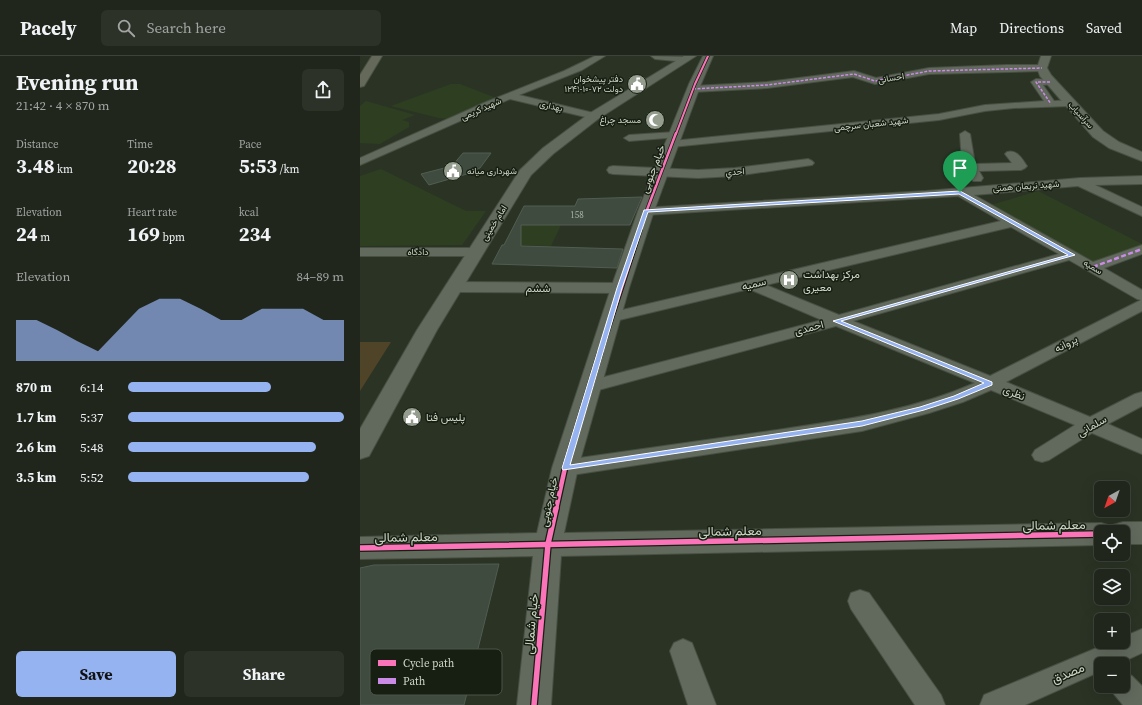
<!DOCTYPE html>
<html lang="en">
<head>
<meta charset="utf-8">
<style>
  :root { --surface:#20261c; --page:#2d3229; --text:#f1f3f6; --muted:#a2a5a3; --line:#3d433b; --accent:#95b2f1 }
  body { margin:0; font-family:"Source Serif 4",Vazirmatn,serif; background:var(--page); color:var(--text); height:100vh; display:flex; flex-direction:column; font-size:15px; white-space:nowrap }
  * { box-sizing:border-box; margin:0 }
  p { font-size:13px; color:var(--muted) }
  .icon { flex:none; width:22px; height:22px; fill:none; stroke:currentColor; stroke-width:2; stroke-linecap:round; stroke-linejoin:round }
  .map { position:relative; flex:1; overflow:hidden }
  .details { display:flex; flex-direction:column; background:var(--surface); width:360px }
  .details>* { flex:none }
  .needle { width:26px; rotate:220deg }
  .buttons { position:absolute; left:734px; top:425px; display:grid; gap:8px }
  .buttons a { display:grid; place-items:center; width:36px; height:36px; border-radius:6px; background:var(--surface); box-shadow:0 4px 16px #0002,0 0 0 1px var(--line); font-size:20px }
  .pin { position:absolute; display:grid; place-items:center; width:34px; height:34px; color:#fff; margin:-41px -17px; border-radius:50% 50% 50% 0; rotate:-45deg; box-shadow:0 0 4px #0007 }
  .pin .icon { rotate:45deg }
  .round { display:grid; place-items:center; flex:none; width:42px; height:42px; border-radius:6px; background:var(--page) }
  .headline { display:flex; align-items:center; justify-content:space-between; height:68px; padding:0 16px }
  h1 { font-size:22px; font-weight:700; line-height:30px }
  .metrics { display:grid; grid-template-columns:repeat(3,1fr); gap:6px; height:68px; padding:4px 16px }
  .metrics div { display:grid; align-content:center }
  .metrics b { font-size:20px; font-weight:700 }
  .metrics small { font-size:11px; font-weight:400 }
  .metrics p { font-size:11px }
  .chart { height:112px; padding:8px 16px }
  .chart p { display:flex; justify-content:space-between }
  .chart svg { width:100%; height:72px; margin-top:4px; fill:var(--accent); opacity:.7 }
  .button { display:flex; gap:8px; margin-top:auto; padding:8px 16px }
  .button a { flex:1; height:46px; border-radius:6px; background:var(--accent); color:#111; font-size:16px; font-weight:700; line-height:46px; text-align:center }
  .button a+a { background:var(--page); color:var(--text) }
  ul { padding:0 16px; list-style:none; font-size:13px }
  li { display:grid; grid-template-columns:64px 48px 1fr; align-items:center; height:30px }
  li i { height:10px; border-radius:5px; background:var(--accent) }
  header { display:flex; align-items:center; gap:24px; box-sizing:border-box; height:56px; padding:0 20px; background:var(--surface); border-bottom:1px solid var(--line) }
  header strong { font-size:19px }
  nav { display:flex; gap:22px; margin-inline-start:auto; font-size:14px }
  .search { width:280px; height:36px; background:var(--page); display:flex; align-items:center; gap:10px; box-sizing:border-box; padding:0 14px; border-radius:6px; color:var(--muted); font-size:15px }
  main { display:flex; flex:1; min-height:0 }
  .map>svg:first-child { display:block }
  .built { fill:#2e3f21 }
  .green { fill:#504428 }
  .building { fill:#404b40; stroke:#525c52 }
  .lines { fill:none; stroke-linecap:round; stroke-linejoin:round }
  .street-casing { stroke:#484f43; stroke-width:2 }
  .secondary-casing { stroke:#484f43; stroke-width:2 }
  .primary-casing { stroke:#484f43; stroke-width:2 }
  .street { fill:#62695d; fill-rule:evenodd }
  .secondary { fill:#62695d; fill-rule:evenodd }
  .primary { fill:#65695a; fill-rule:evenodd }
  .quiet-far1 { stroke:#ca8be6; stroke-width:1.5; stroke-dasharray:3 1.5; stroke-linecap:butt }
  .quiet { stroke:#ca8be6; stroke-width:2.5; stroke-dasharray:5 2.5; stroke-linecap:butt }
  .cycleway-far4-casing { stroke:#171e12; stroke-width:3.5 }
  .cycleway-far3-casing { stroke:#171e12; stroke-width:4 }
  .cycleway-far2-casing { stroke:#171e12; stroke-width:5.5 }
  .cycleway-far1-casing { stroke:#171e12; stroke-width:7 }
  .cycleway-casing { stroke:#171e12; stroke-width:8 }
  .cycleway-far4 { stroke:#fb73b8; stroke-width:2 }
  .cycleway-far3 { stroke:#fb73b8; stroke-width:2.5 }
  .cycleway-far2 { stroke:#fb73b8; stroke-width:3.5 }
  .cycleway-far1 { stroke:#fb73b8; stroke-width:4.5 }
  .cycleway { stroke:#fb73b8; stroke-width:5.5 }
  .route { fill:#95b2f1; stroke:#fff; fill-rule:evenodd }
  .labels { text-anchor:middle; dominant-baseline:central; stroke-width:3; stroke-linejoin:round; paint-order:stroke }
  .far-street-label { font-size:9px; fill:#ccd6c6; stroke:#171e12 }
  .far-poi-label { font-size:9px; fill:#ccd6c6; stroke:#171e12; text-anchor:end }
  .number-label { font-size:9px; fill:#a9b3a4 }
  .street-label { font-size:11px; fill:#ccd6c6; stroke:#171e12 }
  .poi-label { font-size:11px; fill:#ccd6c6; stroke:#171e12; text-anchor:start }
  .near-street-label { font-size:13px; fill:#ccd6c6; stroke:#171e12 }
  .key { fill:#171e12; stroke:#4d5548; stroke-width:1 }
  .key-label { font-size:11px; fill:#ccd6c6 }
</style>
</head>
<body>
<header>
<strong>Pacely</strong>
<div class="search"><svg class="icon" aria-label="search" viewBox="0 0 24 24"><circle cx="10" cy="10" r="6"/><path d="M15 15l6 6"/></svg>Search here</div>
<nav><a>Map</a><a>Directions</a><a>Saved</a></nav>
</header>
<main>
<section class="details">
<div class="headline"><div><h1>Evening run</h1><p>21:42 · 4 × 870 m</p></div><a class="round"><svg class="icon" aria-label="share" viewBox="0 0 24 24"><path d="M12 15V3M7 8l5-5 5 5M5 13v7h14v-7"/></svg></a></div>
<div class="metrics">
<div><p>Distance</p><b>3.48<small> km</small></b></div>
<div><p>Time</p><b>20:28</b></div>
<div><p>Pace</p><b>5:53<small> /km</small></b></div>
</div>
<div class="metrics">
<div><p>Elevation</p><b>24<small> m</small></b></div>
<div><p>Heart rate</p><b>169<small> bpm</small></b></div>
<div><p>kcal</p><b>234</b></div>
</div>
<div class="chart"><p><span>Elevation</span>84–89 m</p>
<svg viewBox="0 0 160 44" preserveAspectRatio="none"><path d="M0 44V19L10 19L20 25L30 32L40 38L50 25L60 12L70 6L80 6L90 12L100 19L110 19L120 12L130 12L140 12L150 19L160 19V44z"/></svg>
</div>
<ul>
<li><b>870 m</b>6:14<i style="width:66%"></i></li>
<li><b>1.7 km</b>5:37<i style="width:100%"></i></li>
<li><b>2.6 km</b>5:48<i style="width:87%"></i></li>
<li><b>3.5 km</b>5:52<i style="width:84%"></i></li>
</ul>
<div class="button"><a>Save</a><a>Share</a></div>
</section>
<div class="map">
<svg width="782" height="649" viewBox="0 0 782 649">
  <rect width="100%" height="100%" fill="#2b3325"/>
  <g class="built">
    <polygon points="91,28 100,28 136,42 90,63 79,62 31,50"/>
    <polygon points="6,45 55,59 42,64 49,66 49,71 20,88 0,87 0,50"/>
    <polygon points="21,113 106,155 126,155 102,189 0,190 0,120"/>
    <polygon points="678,135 782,188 782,190 732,206 631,149"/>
    <polygon points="155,168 201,169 191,190 143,189"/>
  </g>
  <polygon class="green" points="0,286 31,286 0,335"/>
  <g class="building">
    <polygon points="103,97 131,97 120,112 107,118 69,129 61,118 92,110"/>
    <polygon points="282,141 270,169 161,169 161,190 263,193 257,212 132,208 142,189 144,189 164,150 215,150 218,143"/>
    <polygon points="139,508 104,649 0,649 0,512 14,509"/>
  </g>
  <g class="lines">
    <g class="street-casing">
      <g id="street">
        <polygon points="235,0 245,0 222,14 159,39 238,58 239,60 238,62 234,63 150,43 0,109 0,102 126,46 204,15"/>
        <polygon points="291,0 329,1 330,3 326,6 295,3"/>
        <polygon points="646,9 682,9 686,12 682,15 569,18 515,28 493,21 407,32 333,36 328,33 333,30 407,26 494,15 516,22 569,12"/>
        <polygon points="676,23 693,24 695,26 693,28 683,29 694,45 710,44 715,47 710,50 654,52 625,55 579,64 312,91 306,88 312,85 579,58 625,49 684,45 671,26"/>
        <path d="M605 75 610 78 615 108 652 107 645 98 647 96C657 93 662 103 667 110L665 112 661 114 619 115 623 122 621 125H613L602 107 600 78Z"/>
        <polygon points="315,76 320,79 319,81 269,85 264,82 269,79"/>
        <polygon points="448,103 452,105 454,107 452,109 375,120 338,122 253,118 249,117 247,114 249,111 253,110 338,114 375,112"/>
        <path d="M782 120V128L735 129 782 151V160L718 130 614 139 733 206 782 189V198L744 212 782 234V255L646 326 730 361 775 338 782 336V350L748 368 782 383V398L732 377 689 404 682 406 675 404 672 399 675 394 715 369 631 334 603 346 569 357 502 375 205 420 198 417 195 412 198 407 205 404C271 395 337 385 403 376 477 365 546 357 615 327L476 270 231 336 225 334 222 330 225 326 462 264 389 233 251 266 245 264 243 261 245 258 641 165 598 140 286 159 281 158 279 155 281 152 566 135 720 122ZM651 171 699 198 479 259 406 229ZM709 204 777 243 781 244 630 320 493 265Z"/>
        <polygon points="0,192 116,192 121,193 123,196 121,199 116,200 0,200"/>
        <polygon points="95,226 260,227 265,229 268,232 265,235 260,237 95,236 90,234 87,231 90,228"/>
        <polygon points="500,534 509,537 581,639 585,649 555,649 491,553 488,545 491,537"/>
        <polygon points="782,573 782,597 758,608 741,608 741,615 665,649 620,649 624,639 751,586 763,586 763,581"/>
        <polygon points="323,583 332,587 356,649 328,649 310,595 314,587"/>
        <polygon points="763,616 772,620 782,630 782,649 763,649 754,638 750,630 763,630"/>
      </g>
    </g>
    <g class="secondary-casing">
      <g id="secondary">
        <polygon points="324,0 336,0 238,63 193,98 171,119 77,274 9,400 0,403 0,373 57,274 160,114 183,92 230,57"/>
        <polygon points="343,0 353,0 341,28 294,155 269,232 218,412 204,477 741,467 751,470 752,472 753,469 763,466 782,466 782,488 763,488 763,476 741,476 741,489 201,500 191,649 157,649 173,500 0,503 0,481 177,477 192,412 251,232 278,155 329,28"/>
        <polygon points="681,0 691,0 687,12 691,19 743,75 759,86 782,96 782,105 749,92 733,81 680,20 677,12"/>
      </g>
    </g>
    <g class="primary-casing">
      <polygon id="primary" points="12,0 22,0 4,30 0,31 0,19"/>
    </g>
    <use href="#street" class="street"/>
    <use href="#secondary" class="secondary"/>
    <use href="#primary" class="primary"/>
    <g class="quiet-far1">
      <polyline points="690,26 676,26 691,48"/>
      <polyline points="333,33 407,29 494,18 515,25 569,15 682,12"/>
    </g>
    <polyline class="quiet" points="733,211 782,193"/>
    <g class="cycleway-far4-casing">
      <polyline id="cycleway-far4" points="316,78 335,28 348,0"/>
    </g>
    <g class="cycleway-far3-casing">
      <polyline id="cycleway-far3" points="279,175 316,77"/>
    </g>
    <g class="cycleway-far2-casing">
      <polyline id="cycleway-far2" points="240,298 280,174"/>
    </g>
    <g class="cycleway-far1-casing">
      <polyline id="cycleway-far1" points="196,453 205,412 240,297"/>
    </g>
    <g class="cycleway-casing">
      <g id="cycleway">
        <polyline points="0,492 741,478"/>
        <polyline points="174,649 188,488 196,452"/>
      </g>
    </g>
    <use href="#cycleway-far4" class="cycleway-far4"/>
    <use href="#cycleway-far3" class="cycleway-far3"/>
    <use href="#cycleway-far2" class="cycleway-far2"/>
    <use href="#cycleway-far1" class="cycleway-far1"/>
    <use href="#cycleway" class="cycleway"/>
  </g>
  <path class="route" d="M600 135 715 199 481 265 632 326V329L598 343 564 354 502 370 203 414 202 412 257 232 284 154ZM599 138 708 199 473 265 624 327 594 340 560 351 502 365 210 409 262 232 288 156Z"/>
  <defs>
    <g id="civic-disc" transform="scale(1)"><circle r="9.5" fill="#949d8e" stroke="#171e12"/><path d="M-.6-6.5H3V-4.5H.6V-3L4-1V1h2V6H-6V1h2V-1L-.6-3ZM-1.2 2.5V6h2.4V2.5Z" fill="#fff"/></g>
    <g id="mosque-disc" transform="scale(1)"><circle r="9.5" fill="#949d8e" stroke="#171e12"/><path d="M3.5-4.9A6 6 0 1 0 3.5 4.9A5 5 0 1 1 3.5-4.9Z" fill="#fff"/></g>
    <g id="hospital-disc" transform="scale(1)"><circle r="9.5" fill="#949d8e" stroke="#171e12"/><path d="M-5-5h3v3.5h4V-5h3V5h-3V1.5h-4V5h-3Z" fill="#fff"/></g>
  </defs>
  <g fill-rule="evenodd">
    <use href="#civic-disc" x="277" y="28"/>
    <use href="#mosque-disc" x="295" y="64"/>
    <use href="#civic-disc" x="93" y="115"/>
    <use href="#hospital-disc" x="429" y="224"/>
    <use href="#civic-disc" x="52" y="361"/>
  </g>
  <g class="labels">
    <g class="far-street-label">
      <text transform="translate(531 22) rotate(-9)">احسانی</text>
      <text transform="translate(191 50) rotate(13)">بهداری</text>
      <text transform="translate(121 53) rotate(-24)">شهید کریمی</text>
      <text transform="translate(721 59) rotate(48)">سرآسیاب</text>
      <text transform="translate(511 68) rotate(-6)">شهید شعبان سرچمی</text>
      <text transform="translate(375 116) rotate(-5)">احدي</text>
      <text transform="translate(666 130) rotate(-4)">شهید نریمان همتی</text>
      <text transform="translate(134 167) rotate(-58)">امام خمینی</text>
      <text x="58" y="196">دادگاه</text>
      <text transform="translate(733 211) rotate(30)">سمیه</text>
    </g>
    <g class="far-poi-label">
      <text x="263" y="23">دفتر پیشخوان<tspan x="263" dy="10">دولت ۷۲-۱۰-۱۲۴۱</tspan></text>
      <text x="281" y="64">مسجد چراغ</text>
      <text x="107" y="115" text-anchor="start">شهرداری میانه</text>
    </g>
    <g class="number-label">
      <text x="217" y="159">158</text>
    </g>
    <g class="street-label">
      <text transform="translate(293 113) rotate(-69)">خیام جنوبی</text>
      <text transform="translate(394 228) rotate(-13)">سميه</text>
      <text x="178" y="232">ششم</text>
      <text transform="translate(449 272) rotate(-15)">احمدی</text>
      <text transform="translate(706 288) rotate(-27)">پروانه</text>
      <text transform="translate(654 337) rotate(22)">نظری</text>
      <text transform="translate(732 370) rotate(-30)">سلمانی</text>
      <text transform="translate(189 446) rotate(-78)">خیام جنوبی</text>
    </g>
    <g class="poi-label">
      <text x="443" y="218">مرکز بهداشت<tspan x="443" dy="13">معیری</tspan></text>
      <text x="66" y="361">پلیس فتا</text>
    </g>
    <g class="near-street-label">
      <text transform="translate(694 469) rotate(-1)">معلم شمالی</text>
      <text transform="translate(370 475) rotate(-1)">معلم شمالی</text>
      <text transform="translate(46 481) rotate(-1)">معلم شمالی</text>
      <text transform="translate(171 568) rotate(-85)">خیام شمالی</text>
      <text transform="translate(708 617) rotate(-23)">مصدق</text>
    </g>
  </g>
  <rect x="10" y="593" width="132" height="46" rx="6" class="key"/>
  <rect x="18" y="604" width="18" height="6" fill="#fb73b8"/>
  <rect x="18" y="622" width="18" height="6" fill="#ca8be6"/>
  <g class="key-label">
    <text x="43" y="611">Cycle path</text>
    <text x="43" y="629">Path</text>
  </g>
</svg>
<div class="buttons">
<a><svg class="needle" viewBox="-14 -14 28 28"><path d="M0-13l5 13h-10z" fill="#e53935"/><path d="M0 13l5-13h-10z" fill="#a2a5a3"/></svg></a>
<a><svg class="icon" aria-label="locate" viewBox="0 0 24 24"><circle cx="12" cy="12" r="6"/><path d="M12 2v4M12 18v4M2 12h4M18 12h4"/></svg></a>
<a><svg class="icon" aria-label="layers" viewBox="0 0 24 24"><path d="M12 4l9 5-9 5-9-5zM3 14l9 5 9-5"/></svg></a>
<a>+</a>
<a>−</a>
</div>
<div class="pin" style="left:600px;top:136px;background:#1e9e55"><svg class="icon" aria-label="arrive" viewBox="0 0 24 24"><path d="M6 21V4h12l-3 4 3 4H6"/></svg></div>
</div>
</main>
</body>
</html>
